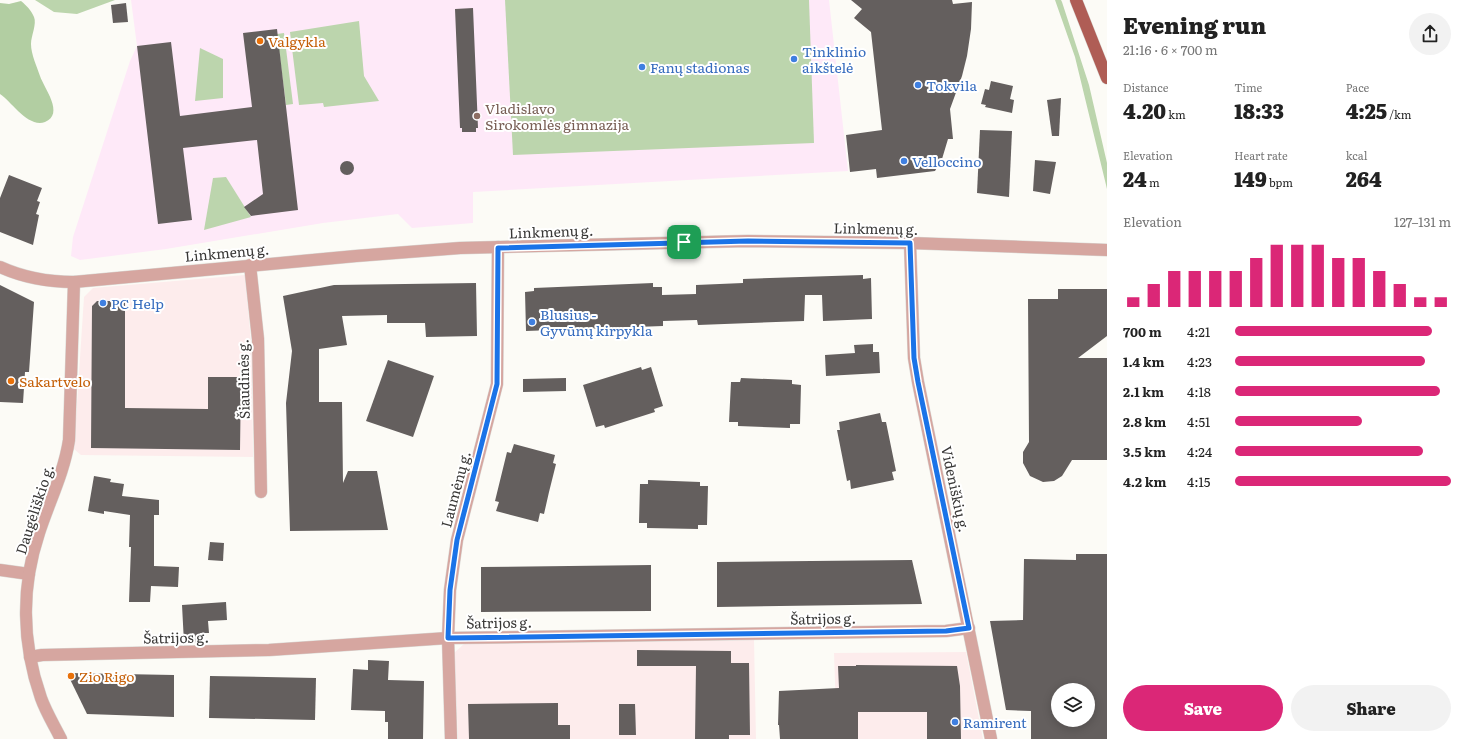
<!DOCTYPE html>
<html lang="en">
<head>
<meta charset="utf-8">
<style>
  :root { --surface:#fff; --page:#f2f2f2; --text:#222; --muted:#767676; --accent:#db2777 }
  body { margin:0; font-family:Literata,serif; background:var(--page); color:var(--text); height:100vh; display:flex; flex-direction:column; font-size:15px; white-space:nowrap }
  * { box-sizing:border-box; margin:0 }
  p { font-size:13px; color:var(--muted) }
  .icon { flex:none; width:22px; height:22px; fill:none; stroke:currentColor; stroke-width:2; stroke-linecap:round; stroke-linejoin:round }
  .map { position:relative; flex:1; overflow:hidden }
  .sheet { display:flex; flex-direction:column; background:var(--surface); width:360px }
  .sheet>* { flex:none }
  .fabs { position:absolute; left:1051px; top:683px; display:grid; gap:8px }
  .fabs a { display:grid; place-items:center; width:44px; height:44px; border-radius:50%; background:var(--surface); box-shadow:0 2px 10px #0003; font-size:20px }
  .pin { position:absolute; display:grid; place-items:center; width:34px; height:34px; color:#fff; margin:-17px; border-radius:8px; box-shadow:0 2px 6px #0006 }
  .round { display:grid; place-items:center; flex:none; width:42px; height:42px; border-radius:21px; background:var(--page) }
  .headline { display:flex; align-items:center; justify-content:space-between; height:68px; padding:0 16px }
  h1 { font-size:22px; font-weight:800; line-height:30px }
  .stats { display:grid; grid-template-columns:repeat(3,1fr); gap:6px; height:68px; padding:4px 16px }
  .stats div { display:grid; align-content:center }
  .stats b { font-size:20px; font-weight:800 }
  .stats small { font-size:11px; font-weight:400 }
  .stats p { font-size:11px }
  .chart { height:112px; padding:8px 16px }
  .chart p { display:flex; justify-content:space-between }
  .chart svg { width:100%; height:72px; margin-top:4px; stroke:var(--accent); stroke-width:6 }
  .primary-button { display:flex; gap:8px; margin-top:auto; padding:8px 16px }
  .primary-button a { flex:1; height:46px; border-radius:24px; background:var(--accent); color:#fff; font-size:16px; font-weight:800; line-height:46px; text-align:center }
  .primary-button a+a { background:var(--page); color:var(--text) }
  ul { padding:0 16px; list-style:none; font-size:13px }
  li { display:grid; grid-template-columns:64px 48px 1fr; align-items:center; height:30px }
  li i { height:10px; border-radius:5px; background:var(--accent) }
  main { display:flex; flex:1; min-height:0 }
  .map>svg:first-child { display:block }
  .industrial { fill:#fdecec }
  .education { fill:#fee9f8 }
  .green { fill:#bcd5ad }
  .forest { fill:#b2cea2 }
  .building { fill:#645f5e; fill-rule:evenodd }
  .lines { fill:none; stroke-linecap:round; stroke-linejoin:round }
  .street-casing { stroke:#d9d8d4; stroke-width:13 }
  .primary-casing { stroke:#d9d8d4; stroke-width:13 }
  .street { stroke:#d6a6a0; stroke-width:12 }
  .primary { stroke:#af5d55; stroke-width:12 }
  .route-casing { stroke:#fff; stroke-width:8 }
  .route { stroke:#1a73e8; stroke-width:5 }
  .food-dot { fill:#e8710a; stroke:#fff; stroke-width:1.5 }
  .shop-dot { fill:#3f7fe0; stroke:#fff; stroke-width:1.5 }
  .education-dot { fill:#8d6e63; stroke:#fff; stroke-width:1.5 }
  .labels { text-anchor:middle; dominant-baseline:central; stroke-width:4; stroke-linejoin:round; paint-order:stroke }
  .food-label { font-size:14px; fill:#c56008; stroke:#fff; text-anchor:start }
  .shop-label { font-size:14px; fill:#366cbe; stroke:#fff; text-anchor:start }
  .education-label { font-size:14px; fill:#785e54; stroke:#fff; text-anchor:start }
  .street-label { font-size:14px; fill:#393837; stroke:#fff }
</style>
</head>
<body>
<main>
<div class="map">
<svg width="1107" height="739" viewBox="0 0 1107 739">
  <rect width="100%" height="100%" fill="#fcfbf6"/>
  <g class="industrial">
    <polygon points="245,275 252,353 253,457 81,455 74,449 84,297 93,288"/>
    <polygon points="754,640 756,739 458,739 454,653 464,644"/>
    <polygon points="966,652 983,739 837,739 834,653"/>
  </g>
  <polygon class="education" points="131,0 829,0 848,171 473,192 473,223 412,228 398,214 323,223 166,249 80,260 71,256 73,237 130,61 137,46"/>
  <g class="green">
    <polygon points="35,0 115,0 77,14 54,12"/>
    <polygon points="505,0 809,0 814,143 513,155"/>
    <polygon points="1055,0 1061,0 1062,2 1089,85 1107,163 1107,189 1075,57"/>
    <polygon points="359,21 364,76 379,101 324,107 323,103 299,105 290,32"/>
    <polygon points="284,33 293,104 286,105 277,34"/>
    <polygon points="200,48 223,59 223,98 195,101"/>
    <polygon points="226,177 251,217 204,230 213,178"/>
  </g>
  <path class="forest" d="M21 1C27 6 31 10 34 17 37 24 31 36 31 44 31 54 37 67 40 76 44 88 65 114 45 122 28 128 12 102 0 94V3L9 4Z"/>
  <g class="building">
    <polygon points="851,0 952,0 953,4 972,2 971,29 967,56 962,76 950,109 953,139 948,139 942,159 935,171 877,178 876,169 850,172 846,135 882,130 871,32 854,18 862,9"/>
    <polygon points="126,3 128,22 113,23 111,5"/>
    <polygon points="473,8 478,128 476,128 476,132 462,132 462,128 460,128 455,9"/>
    <polygon points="277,29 298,210 251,216 244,207 263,194 257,140 183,148 192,220 158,224 137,46 171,42 180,116 252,107 243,33"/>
    <polygon points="991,81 1013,86 1010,99 1014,100 1012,113 985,107 986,105 981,104 985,89 989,90"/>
    <polygon points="1061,98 1059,136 1052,136 1047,100"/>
    <polygon points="980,130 1012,131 1009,197 977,193"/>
    <polygon points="1035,160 1056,162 1050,194 1033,191"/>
    <circle cx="347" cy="168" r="7"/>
    <polygon points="9,175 42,188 37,201 40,202 36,214 39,215 33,245 0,232 0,198"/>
    <polygon points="863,275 863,279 871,278 872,319 823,321 822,295 805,295 804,321 698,325 697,320 663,321 663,326 526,331 525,292 534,291 534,288 653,283 653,287 662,287 662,295 696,294 696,285 743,283 743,279"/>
    <polygon points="476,283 477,336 426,337 425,323 387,323 387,315 342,316 347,345 319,349 319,402 342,402 343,483 348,471 377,471 388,530 290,531 286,403 292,351 283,296 334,285"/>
    <polygon points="0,285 34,302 29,372 25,372 23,403 0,402"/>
    <polygon points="1058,289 1107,289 1107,336 1078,358 1107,358 1107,460 1072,460 1062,476 1054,481 1043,482 1030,476 1023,463 1023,452 1029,442 1028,299 1058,299"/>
    <polygon points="97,301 125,301 125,408 208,409 208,377 241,377 240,450 91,448 92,306"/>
    <polygon points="873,344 873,352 879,352 880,373 826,376 825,355 855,353 854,345"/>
    <polygon points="388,360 434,376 413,437 366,421"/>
    <polygon points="641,367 642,370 651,367 663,406 654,409 655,412 605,428 604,425 596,427 583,385"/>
    <polygon points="566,378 566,391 523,392 523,379"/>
    <polygon points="741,378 792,380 792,384 801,385 800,424 790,424 790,428 738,426 738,422 729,422 731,382 740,382"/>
    <polygon points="880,413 882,422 886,422 896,471 892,472 894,480 851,489 850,480 847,481 837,430 840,430 839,422"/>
    <polygon points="514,444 555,455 553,463 556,464 549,492 544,514 540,513 538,522 496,511 499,502 495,501 507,452 511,453"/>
    <polygon points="94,476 111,479 110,482 124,484 122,496 159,500 159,515 154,515 154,566 179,567 178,587 151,586 150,602 129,602 131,547 129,547 130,515 104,511 104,514 88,511"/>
    <polygon points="648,480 700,482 700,486 708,486 707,525 698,525 698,529 647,528 647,523 639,523 640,484 648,484"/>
    <polygon points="210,542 224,543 223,561 208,560"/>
    <path d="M1076 554H1107V739H1031V711L1006 710 990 621 1023 620 1024 559 1076 560ZM1058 690H1088V720H1058Z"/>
    <polygon points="912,560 922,604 717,607 717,562"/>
    <polygon points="651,565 651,611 481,612 481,567"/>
    <polygon points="226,602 227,620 208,621 209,633 200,633 201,642 184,643 182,605"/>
    <polygon points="637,650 731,651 731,663 749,663 750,735 729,735 729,739 695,739 696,666 637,666"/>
    <polygon points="368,660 389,661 388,680 424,681 423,739 388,739 388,722 385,722 385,711 351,710 353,669 368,670"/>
    <polygon points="856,665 957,666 960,686 961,739 927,739 927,712 858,712 858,739 780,739 779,725 778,725 779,691 839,688 838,666 856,666"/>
    <polygon points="67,673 174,675 174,717 87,714"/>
    <polygon points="210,676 316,678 315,720 209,718"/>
    <polygon points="558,703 558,725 570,725 570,739 469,739 468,704"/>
    <polygon points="619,704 635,704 636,735 619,735"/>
  </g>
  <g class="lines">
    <g class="street-casing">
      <g id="street">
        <polyline points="910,243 914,358 918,382 991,739"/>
        <polyline points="250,265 258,339 261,492"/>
        <path d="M0 267C24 278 47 282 74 282L356 256 460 248 748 241 910 243 1107 250"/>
        <polyline points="0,570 29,574"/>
        <polyline points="30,657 42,655 269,650 448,638 946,631 969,628"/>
        <path d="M61 739C54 725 46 712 41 698 22 644 21 587 39 533 49 502 64 473 69 440L74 282"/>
        <polyline points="451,739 448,638 450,590 457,540 497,384 498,247"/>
      </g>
    </g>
    <g class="primary-casing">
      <polyline id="primary" points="1076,0 1107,78"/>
    </g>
    <use href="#street" class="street"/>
    <use href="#primary" class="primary"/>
  </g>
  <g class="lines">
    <g class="route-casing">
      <polygon id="route" points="748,241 910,243 914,358 918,382 969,628 946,631 448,638 450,590 457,540 497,384 498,248"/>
    </g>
    <use href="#route" class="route"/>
  </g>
  <g class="food-dot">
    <circle cx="260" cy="41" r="4"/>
    <circle cx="11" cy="381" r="4"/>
    <circle cx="71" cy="676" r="4"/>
  </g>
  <g class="shop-dot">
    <circle cx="794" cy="59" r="4"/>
    <circle cx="642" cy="67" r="4"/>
    <circle cx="918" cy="85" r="4"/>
    <circle cx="904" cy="161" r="4"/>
    <circle cx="103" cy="303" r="4"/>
    <circle cx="532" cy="322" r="4"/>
    <circle cx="955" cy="722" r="4"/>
  </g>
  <circle class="education-dot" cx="477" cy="116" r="4"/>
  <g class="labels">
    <g class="food-label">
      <text x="268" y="41">Valgykla</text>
      <text x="19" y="381">Sakartvelo</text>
      <text x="79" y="676">Zio Rigo</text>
    </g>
    <g class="shop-label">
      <text x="802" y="51">Tinklinio<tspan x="802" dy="16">aikštelė</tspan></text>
      <text x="650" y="67">Fanų stadionas</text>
      <text x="926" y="85">Tokvila</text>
      <text x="912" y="161">Velloccino</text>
      <text x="111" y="303">PC Help</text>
      <text x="540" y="314">Blusius -<tspan x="540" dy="16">Gyvūnų kirpykla</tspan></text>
      <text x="963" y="722">Ramirent</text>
    </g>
    <g class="education-label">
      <text x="485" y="108">Vladislavo<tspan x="485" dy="16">Sirokomlės gimnazija</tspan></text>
    </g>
    <g class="street-label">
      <text transform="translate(876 228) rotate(1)">Linkmenų g.</text>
      <text transform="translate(551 231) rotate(-2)">Linkmenų g.</text>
      <text transform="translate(227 252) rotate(-5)">Linkmenų g.</text>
      <text transform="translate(243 379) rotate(-91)">Šiaudinės g.</text>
      <text transform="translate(455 489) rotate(-75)">Laumėnų g.</text>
      <text transform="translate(956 489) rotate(78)">Videniškių g.</text>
      <text transform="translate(34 509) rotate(-72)">Daugėliškio g.</text>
      <text transform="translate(823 618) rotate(-1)">Šatrijos g.</text>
      <text transform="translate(499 622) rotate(-1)">Šatrijos g.</text>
      <text transform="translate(176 637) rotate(-1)">Šatrijos g.</text>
    </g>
  </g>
</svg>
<div class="fabs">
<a><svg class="icon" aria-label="layers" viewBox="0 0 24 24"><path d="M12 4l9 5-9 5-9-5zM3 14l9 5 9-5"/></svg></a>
</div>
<div class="pin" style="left:684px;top:242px;background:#1e9e55"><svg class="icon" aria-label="arrive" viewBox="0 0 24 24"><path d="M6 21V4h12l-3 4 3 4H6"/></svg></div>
</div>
<section class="sheet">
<div class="headline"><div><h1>Evening run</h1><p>21:16 · 6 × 700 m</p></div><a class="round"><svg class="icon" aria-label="share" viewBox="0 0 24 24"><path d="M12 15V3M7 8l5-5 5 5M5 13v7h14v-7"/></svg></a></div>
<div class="stats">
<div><p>Distance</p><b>4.20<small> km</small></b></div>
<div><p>Time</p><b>18:33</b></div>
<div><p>Pace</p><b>4:25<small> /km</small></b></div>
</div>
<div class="stats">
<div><p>Elevation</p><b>24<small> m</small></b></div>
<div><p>Heart rate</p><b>149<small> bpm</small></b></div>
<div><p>kcal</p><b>264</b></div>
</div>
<div class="chart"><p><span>Elevation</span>127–131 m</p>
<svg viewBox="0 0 160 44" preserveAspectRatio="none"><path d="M5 44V38M15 44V30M25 44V22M35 44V22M45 44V22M55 44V22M65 44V14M75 44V6M85 44V6M95 44V6M105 44V14M115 44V14M125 44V22M135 44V30M145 44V38M155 44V38"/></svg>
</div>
<ul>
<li><b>700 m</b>4:21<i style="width:91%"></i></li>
<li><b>1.4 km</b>4:23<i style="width:88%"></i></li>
<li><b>2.1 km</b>4:18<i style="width:95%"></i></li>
<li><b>2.8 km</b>4:51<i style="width:59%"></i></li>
<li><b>3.5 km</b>4:24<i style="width:87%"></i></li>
<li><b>4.2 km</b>4:15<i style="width:100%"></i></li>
</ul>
<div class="primary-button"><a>Save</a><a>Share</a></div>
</section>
</main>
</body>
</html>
